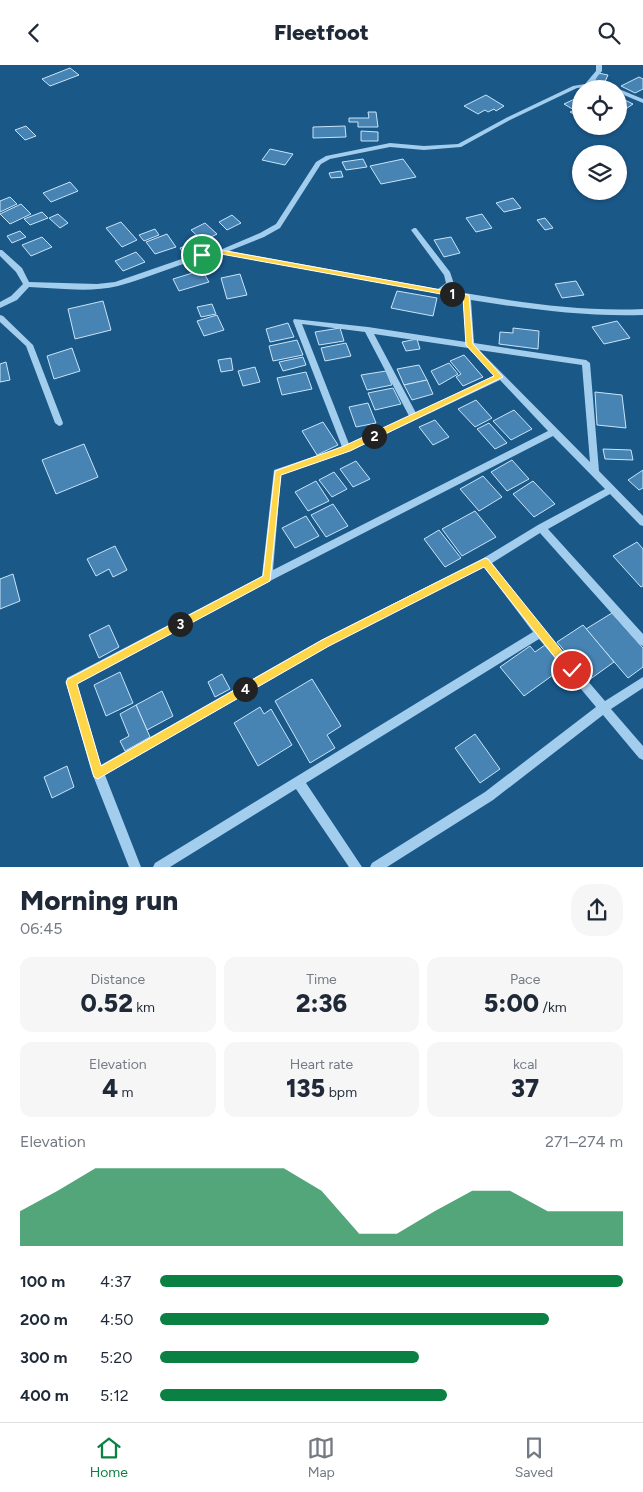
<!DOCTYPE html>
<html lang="en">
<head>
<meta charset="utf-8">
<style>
  :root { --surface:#fff; --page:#f6f6f7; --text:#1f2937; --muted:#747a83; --line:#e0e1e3; --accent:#0b8043 }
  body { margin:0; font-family:Figtree,sans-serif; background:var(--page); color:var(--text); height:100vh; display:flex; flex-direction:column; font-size:19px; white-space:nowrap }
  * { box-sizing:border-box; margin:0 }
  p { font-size:16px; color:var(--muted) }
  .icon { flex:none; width:28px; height:28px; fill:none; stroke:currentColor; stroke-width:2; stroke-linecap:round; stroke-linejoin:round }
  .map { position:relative; height:802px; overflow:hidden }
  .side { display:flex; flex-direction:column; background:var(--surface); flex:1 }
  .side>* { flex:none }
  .fabs { position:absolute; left:572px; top:15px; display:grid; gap:10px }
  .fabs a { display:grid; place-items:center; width:55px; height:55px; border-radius:50%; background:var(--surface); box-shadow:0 1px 4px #0004; font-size:25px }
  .pin { position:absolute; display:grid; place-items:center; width:42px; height:42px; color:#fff; margin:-21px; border:2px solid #fff; border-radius:50%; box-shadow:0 1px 5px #0007 }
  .km { position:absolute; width:25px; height:25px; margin:-12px; border-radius:50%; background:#222; color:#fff; font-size:14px; line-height:25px; text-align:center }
  .round { display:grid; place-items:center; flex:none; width:52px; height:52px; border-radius:20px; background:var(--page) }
  .overview { display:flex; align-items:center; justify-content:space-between; height:85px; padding:0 20px }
  h1 { font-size:28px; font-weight:800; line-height:38px }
  .stats { display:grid; grid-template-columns:repeat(3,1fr); gap:8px; height:85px; padding:5px 20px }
  .stats div { display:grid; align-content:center; border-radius:12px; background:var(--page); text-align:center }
  .stats b { font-size:25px; font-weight:800 }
  .stats small { font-size:14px; font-weight:400 }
  .stats p { font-size:14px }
  .chart { height:140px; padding:10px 20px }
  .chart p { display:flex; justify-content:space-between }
  .chart svg { width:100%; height:90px; margin-top:5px; fill:var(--accent); opacity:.7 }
  ul { padding:0 20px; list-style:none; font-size:16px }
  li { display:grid; grid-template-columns:80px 60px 1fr; align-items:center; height:38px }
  li i { height:12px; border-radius:6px; background:var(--accent) }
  header { display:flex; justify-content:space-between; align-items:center; height:65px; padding:0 20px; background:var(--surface); font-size:22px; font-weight:800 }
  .menu { display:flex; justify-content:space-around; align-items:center; height:70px; border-top:1px solid var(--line); background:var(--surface); font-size:14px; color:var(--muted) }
  .menu a { display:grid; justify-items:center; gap:2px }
  .menu .active { color:var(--accent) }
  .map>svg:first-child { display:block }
  .building { fill:#4784b3; stroke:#c8e4f9 }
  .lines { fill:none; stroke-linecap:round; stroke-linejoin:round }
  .minor { fill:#a3cded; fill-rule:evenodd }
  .route { fill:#ffd54a; stroke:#fff }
</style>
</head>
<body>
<header><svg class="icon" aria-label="back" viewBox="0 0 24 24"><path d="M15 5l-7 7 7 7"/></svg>Fleetfoot<svg class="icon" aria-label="search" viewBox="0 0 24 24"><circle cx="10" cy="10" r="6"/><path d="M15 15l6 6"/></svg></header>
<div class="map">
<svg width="643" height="802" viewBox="0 0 643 802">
  <rect width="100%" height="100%" fill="#1a5888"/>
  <g class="building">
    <polygon points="70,3 79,10 50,21 42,14"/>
    <polygon points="598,8 608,10 604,19 594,17"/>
    <polygon points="639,12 643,14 643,24 635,28 621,21"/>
    <polygon points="486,30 504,41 496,46 494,44 488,47 485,45 478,49 464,41"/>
    <polygon points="581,31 581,53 570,47 574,45 564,39"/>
    <polygon points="621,33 633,39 620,48 619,34"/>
    <polygon points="368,47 376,47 378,62 358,62 358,57 349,57 349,53 369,53"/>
    <polygon points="26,61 36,71 25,75 15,65"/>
    <polygon points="345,61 346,72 313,73 313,62"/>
    <polygon points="361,66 378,67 378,76 361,76"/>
    <polygon points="270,84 293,89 285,100 262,95"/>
    <polygon points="363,94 367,102 346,105 342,97"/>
    <polygon points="403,94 416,112 381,119 370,101"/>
    <polygon points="341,106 343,112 331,113 329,108"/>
    <polygon points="70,117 78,126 51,137 43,128"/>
    <polygon points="10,132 17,139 0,147 0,136"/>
    <polygon points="513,133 521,143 504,147 496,138"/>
    <polygon points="21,139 31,149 10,159 0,149"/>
    <polygon points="42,147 48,153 30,160 24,154"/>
    <polygon points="58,149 68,158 60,163 49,153"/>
    <polygon points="482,149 492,163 476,167 466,153"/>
    <polygon points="232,150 241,158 227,165 219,157"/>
    <polygon points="545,153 553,163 545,165 537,155"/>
    <polygon points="121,157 137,175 122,182 106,163"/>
    <polygon points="205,158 217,169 203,176 191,165"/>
    <polygon points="155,164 159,170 144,176 139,170"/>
    <polygon points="20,166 26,172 12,178 7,171"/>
    <polygon points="167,169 176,182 155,189 146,177"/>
    <polygon points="42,172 52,182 31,191 22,180"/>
    <polygon points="451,172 460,188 444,192 434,175"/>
    <polygon points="207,174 213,181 200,186 195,180"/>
    <polygon points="191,179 197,187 185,191 180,183"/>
    <polygon points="136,187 145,197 123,206 115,196"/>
    <polygon points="202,205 209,217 179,226 173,214"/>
    <polygon points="240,209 247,230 227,234 221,213"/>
    <polygon points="576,216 584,230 562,233 555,219"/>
    <polygon points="397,226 437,233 433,251 391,243"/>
    <polygon points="103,236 111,265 75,274 68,244"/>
    <polygon points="212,239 216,249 201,252 197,242"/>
    <polygon points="217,250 224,265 204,271 197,256"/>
    <polygon points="617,256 630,273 604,279 592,262"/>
    <polygon points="288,258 294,272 270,277 266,264"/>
    <polygon points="340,263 344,276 319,280 315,267"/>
    <polygon points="513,263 539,266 538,284 499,279 500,267 513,268"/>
    <polygon points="417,274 420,284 406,286 402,277"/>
    <polygon points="297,275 303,290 273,296 269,281"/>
    <polygon points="346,278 351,291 325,296 321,283"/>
    <polygon points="72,283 80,306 54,314 47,291"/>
    <polygon points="464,290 483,312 463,321 456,312 461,309 450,296"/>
    <polygon points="303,292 306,300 283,306 279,297"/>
    <polygon points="231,293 233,305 221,307 218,295"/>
    <polygon points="6,297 10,315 0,317 0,299"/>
    <polygon points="449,298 458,309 439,320 431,306"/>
    <polygon points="419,300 427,315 404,320 397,304"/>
    <polygon points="255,302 260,317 243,321 238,306"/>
    <polygon points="386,306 392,320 367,325 361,310"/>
    <polygon points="306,307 312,324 282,330 277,313"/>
    <polygon points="427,315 433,329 412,335 404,320"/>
    <polygon points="393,323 401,339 375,345 368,328"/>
    <polygon points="595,327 622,330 626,363 597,360"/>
    <polygon points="476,335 492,353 475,362 458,344"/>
    <polygon points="368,338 376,358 356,362 349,342"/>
    <polygon points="514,345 532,364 511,375 493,356"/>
    <polygon points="435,355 449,372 433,380 419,362"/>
    <polygon points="323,357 338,380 317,390 302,366"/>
    <polygon points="489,358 507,378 495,384 477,364"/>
    <polygon points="84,379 98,412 56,429 42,395"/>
    <polygon points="603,384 631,385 633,395 605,394"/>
    <polygon points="512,395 529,414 507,426 491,407"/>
    <polygon points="356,396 370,414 353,422 340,404"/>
    <polygon points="643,405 643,423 639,425 628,415"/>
    <polygon points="334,407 347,424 332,432 319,415"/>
    <polygon points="483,411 502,432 479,446 460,424"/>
    <polygon points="316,416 329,436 308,446 295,427"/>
    <polygon points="533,416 555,439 534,452 513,429"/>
    <polygon points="333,439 348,461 326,472 311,450"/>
    <polygon points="475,446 496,472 462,491 442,464"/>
    <polygon points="306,451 319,471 295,483 282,463"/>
    <polygon points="439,465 461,493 445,502 424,474"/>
    <polygon points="637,477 643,484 643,521 641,522 613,491"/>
    <polygon points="115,481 127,505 113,512 109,504 96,511 87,494"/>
    <polygon points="13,509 20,536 0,544 0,514"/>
    <polygon points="612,548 643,583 643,602 628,613 586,564"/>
    <polygon points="109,560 119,582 99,593 89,570"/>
    <polygon points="583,560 614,597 589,615 557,577"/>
    <polygon points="545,580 564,602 524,631 500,602 530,581 535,587"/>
    <polygon points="120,607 133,638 106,651 94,620"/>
    <polygon points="222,609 230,624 215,632 208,617"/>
    <polygon points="312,614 341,661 327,670 335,683 310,698 275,636"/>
    <polygon points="162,626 173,651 147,665 136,640"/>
    <polygon points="136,640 150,672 125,686 120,676 129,671 120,649"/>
    <polygon points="260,642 264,649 271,644 292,680 258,701 234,658"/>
    <polygon points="475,669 500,704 480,718 455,683"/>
    <polygon points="67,701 74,722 52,733 44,712"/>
  </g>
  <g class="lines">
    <g class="minor">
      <path d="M596 0H602V6L591 19 615 24C602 24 589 21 577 23L510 55 461 82 424 85 390 82 330 94 321 99 280 163 264 172 229 186 438 224 446 218 444 210 411 165 414 163H416L450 207 454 219 446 225C512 236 576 247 643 244V250C585 252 528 244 471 235L474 278 586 295 590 298 599 406 643 451V461L640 460 610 429 548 464 643 569V581L639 579 540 468 492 498 544 565 605 636 643 612V623L611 644 643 681V695L639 693 603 650 493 735 387 802H370L372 798 485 727 596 642 539 574 306 718 362 802H349L296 724 170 802H153L155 798 533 567 484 502 329 581 105 710 141 802H129L92 708 66 617 67 613 262 511 274 405 342 382 293 256 294 254 368 262 466 277 463 233 221 189C185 195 153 212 118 221 90 228 57 223 29 222L17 235 0 243V237L11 231 23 219 16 207 0 191V185H2L22 203 29 217 97 219 115 217 199 188 220 185 260 168 276 159 316 97 326 91 390 78 424 81 458 79 506 53 573 21 585 19 596 6ZM302 259 365 267 409 351 349 379ZM374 269 468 283 495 310 416 348ZM479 285 582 300 590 397ZM500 315 548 366 273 505 281 410 350 386ZM553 371 605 424 538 460 482 494 321 575 101 700 77 619 270 516Z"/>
      <polygon points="619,24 643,34 643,38 619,28"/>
      <polygon points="0,250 3,251 33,280 63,358 62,360 59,361 55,358 26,281 0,257"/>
    </g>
  </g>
  <polygon class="route" points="221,185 469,230 473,279 503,312 350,386 281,410 270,516 77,619 101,701 322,575 485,493 488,494 575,602 575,609 568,609 484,502 329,581 101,712 98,714 94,712 66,617 68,614 263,511 275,406 344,381 494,311 466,280 463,233 221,189 202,192 199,190"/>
</svg>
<div class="fabs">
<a><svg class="icon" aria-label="locate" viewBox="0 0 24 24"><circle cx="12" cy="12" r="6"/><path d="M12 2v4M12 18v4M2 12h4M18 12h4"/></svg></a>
<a><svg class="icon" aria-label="layers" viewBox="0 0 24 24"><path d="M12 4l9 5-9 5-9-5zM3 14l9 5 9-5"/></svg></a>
</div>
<div class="pin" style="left:202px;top:190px;background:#1e9e55"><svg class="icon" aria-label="arrive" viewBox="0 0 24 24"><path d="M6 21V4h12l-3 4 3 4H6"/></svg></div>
<div class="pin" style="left:572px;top:605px;background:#d93025"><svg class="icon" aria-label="check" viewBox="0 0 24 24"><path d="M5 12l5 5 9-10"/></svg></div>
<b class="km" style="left:452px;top:229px">1</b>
<b class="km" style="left:374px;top:371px">2</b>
<b class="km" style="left:180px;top:559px">3</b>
<b class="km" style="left:245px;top:624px">4</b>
</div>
<section class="side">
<div class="overview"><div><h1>Morning run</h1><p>06:45</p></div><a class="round"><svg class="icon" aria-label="share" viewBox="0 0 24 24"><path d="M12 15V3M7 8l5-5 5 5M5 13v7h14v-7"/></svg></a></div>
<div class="stats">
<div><p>Distance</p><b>0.52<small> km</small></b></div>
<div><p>Time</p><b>2:36</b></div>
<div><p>Pace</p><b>5:00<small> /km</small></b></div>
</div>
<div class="stats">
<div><p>Elevation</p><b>4<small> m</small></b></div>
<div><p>Heart rate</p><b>135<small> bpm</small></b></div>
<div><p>kcal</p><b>37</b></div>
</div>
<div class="chart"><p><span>Elevation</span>271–274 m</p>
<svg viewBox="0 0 160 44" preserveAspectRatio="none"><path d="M0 44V27L10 17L20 6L30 6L40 6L50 6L60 6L70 6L80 17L90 38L100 38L110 27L120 17L130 17L140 27L150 27L160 27V44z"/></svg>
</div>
<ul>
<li><b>100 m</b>4:37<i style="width:100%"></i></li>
<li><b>200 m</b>4:50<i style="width:84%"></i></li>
<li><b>300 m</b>5:20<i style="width:56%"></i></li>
<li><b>400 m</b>5:12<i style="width:62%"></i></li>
</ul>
</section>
<nav class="menu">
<a class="active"><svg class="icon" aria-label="home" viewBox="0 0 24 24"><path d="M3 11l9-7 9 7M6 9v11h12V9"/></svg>Home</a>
<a><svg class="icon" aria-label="map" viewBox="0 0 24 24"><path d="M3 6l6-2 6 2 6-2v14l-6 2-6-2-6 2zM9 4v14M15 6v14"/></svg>Map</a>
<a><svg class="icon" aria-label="saved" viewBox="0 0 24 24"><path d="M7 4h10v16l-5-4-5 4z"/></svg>Saved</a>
</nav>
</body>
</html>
